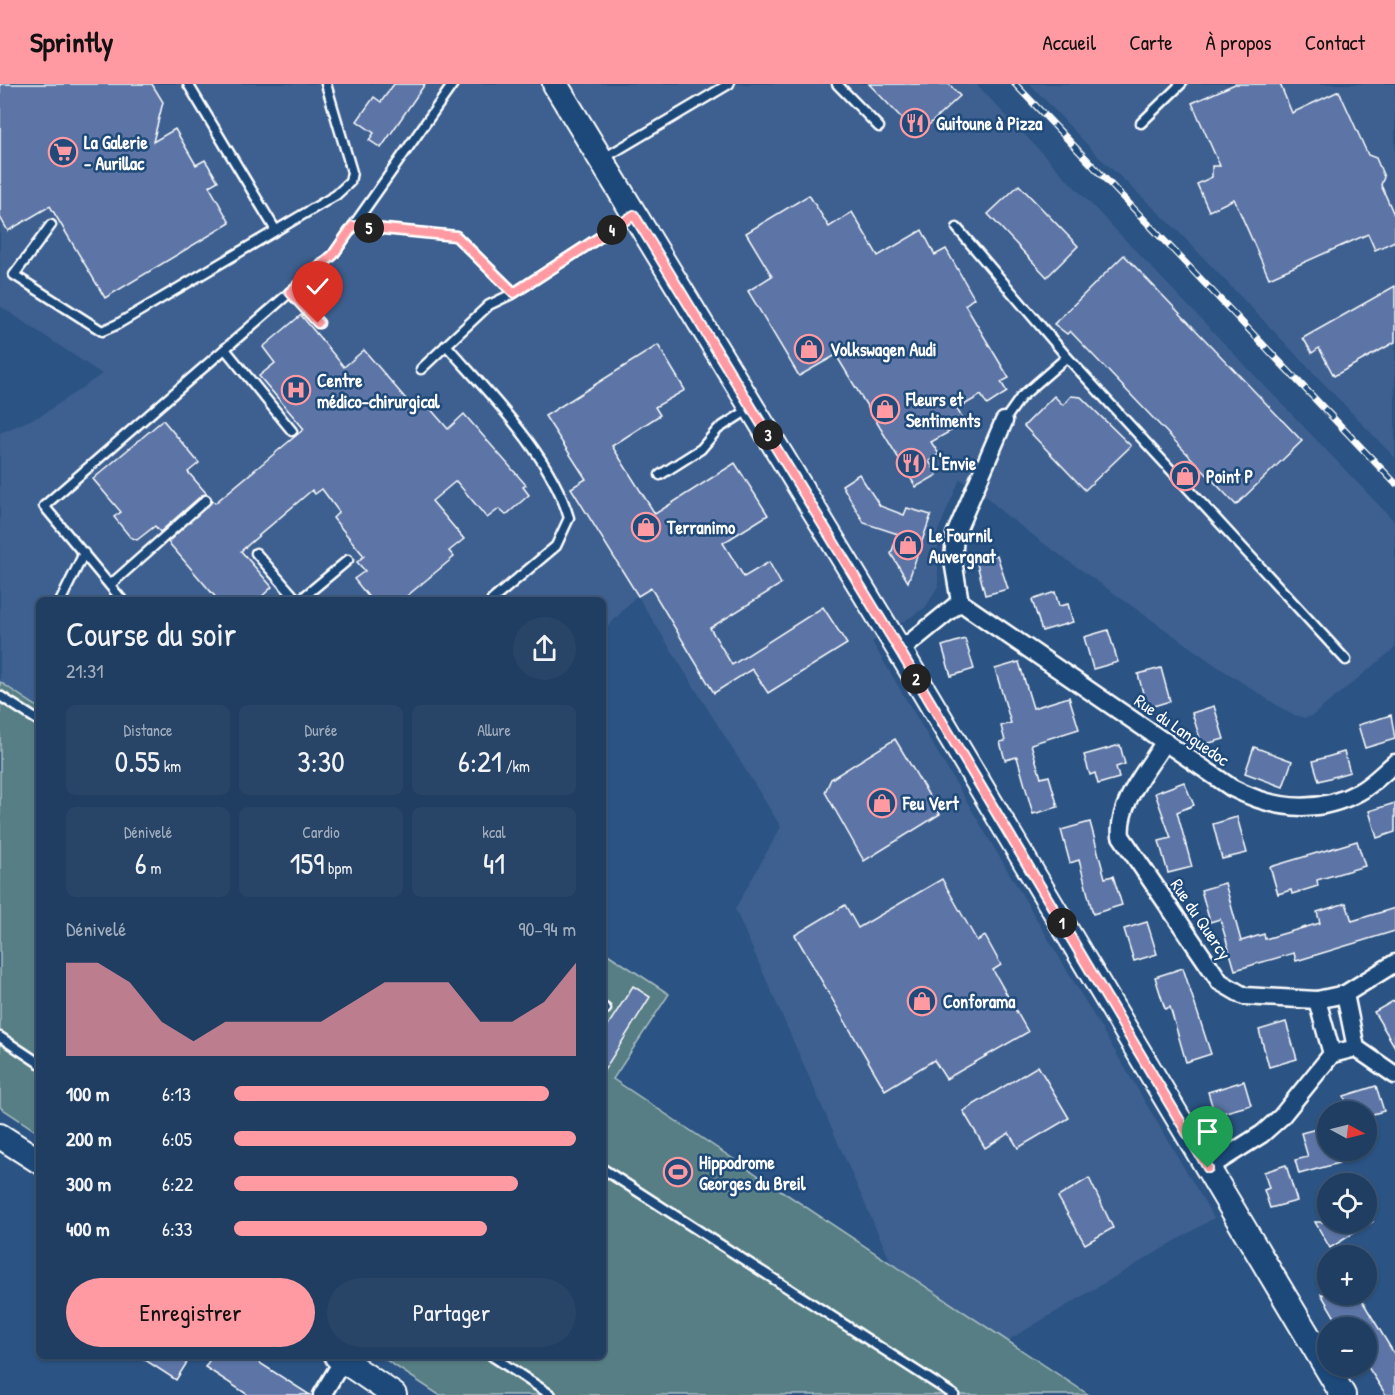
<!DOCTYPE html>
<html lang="fr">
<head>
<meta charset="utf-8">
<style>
  :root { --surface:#203e62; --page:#284568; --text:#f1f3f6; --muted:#a2aebe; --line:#3d5777; --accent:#ff9aa2 }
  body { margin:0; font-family:"Patrick Hand",sans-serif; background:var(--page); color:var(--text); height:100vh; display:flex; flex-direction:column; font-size:22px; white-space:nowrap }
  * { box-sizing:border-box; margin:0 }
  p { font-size:20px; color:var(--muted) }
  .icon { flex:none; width:33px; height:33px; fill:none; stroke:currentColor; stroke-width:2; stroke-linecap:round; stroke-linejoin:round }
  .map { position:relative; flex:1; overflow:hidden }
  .panel { position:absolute; left:36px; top:513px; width:570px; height:762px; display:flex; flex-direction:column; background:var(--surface); border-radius:9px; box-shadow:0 2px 4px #0004,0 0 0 2px var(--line) }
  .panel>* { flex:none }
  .needle { width:39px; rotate:97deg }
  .fabs { position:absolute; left:1317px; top:1017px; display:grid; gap:12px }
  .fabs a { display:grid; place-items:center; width:60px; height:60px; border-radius:50%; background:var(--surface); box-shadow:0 2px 4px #0004,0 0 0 2px var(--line); font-size:30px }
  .pin { position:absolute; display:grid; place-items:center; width:51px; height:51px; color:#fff; margin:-62px -26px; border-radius:50% 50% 50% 0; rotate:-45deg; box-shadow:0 0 6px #0007 }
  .pin .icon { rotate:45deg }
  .km { position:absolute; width:30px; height:30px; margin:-15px; border-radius:50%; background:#222; color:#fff; font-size:16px; line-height:30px; text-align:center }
  .round { display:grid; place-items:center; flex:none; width:63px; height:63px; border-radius:32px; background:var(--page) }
  .overview { display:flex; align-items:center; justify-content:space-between; height:102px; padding:0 30px }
  h1 { font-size:33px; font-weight:600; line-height:45px }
  .figures { display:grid; grid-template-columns:repeat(3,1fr); gap:9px; height:102px; padding:6px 30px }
  .figures div { display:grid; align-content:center; border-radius:9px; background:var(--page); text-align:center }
  .figures b { font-size:30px; font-weight:600 }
  .figures small { font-size:16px; font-weight:400 }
  .figures p { font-size:16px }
  .chart { height:168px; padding:12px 30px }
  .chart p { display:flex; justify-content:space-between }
  .chart svg { width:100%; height:108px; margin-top:6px; fill:var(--accent); opacity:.7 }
  .cta { display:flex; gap:12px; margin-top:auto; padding:12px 30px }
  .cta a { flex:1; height:69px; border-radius:36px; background:var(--accent); color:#111; font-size:24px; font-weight:600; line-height:69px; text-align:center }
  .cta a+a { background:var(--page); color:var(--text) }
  ul { padding:0 30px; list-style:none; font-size:20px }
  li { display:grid; grid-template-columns:96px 72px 1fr; align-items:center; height:45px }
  li i { height:15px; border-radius:8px; background:var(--accent) }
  header { display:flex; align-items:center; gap:36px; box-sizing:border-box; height:84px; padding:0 30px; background:var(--accent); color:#111 }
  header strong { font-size:28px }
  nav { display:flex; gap:33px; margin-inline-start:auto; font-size:21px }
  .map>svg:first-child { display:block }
  .built { fill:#3e6090 }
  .pitch { fill:#567e84; stroke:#aabec2; stroke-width:1.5 }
  .building { fill:#5c75a6; stroke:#fff; stroke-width:1.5 }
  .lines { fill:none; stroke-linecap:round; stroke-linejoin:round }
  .lane-casing { stroke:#fff; stroke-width:13 }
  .street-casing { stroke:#fff; stroke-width:21 }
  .secondary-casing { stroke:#fff; stroke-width:28 }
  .lane { stroke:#1f4a7a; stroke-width:8 }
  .street { stroke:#1f4a7a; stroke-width:16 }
  .secondary { stroke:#1f4a7a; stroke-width:24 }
  .rail-casing { stroke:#fff; stroke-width:7 }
  .rail { stroke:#1f4a7a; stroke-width:4.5; stroke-dasharray:14; stroke-linecap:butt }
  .route-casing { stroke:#fff; stroke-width:12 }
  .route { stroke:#ff9aa2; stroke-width:8 }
  .labels { text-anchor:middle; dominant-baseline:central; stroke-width:5; stroke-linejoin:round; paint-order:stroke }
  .poi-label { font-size:18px; font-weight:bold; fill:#fff; stroke:#1f4a7a; text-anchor:start }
  .street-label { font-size:18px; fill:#fff; stroke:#1f4a7a }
</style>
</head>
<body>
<header>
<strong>Sprintly</strong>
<nav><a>Accueil</a><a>Carte</a><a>À propos</a><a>Contact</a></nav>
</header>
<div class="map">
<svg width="1395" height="1311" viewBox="0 0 1395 1311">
  <rect width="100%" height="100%" fill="#2b5383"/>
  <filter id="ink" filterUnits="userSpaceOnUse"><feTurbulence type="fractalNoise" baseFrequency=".0167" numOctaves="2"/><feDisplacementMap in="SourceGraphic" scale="12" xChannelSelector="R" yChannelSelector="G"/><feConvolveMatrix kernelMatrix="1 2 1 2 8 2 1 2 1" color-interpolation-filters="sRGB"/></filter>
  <g filter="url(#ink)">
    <g class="built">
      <polygon points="0,0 976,0 1395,438 1395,564 1312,632 1304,634 1289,629 1218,583 1050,464 1002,428 986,412 960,395 938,447 938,502 926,523 872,558 1214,1134 1007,1257 892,1181 735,825 781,743 637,511 603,548 603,516 39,516 39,624 0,598 0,349 42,331 102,290 0,222"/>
      <polygon points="1030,0 1395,0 1395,374 1173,142 1097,71"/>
    </g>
    <g class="pitch">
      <polygon points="0,598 39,624 39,1049 0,1023"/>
      <polygon points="603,867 669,910 613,995 1089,1311 439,1311 380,1272 603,1272"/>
    </g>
    <g class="building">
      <polygon points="0,0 152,0 163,18 153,58 175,45 196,81 205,76 218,97 209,102 230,139 105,214 50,122 8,147 0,133"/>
      <polygon points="394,0 425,0 381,64 369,56 374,49 357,37 374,13 381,18"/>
      <polygon points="869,0 949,0 960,12 918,51"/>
      <polygon points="1235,0 1280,0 1292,29 1339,7 1368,71 1376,74 1384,93 1381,101 1395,133 1395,157 1375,166 1368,150 1269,194 1234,115 1209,127 1197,100 1212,93 1212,82 1220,82 1192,19"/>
      <polygon points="1019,101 1078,162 1047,193 988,130"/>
      <polygon points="809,111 829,143 852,128 878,172 922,146 935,171 946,165 974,214 965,221 1009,294 1001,298 1007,308 987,321 981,311 957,325 965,339 931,358 939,370 929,377 937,391 916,403 836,271 799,292 748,207 772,192 746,149"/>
      <polygon points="1124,171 1302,357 1236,421 1070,247 1067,250 1054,240"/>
      <polygon points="1395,202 1395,258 1334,292 1319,264 1312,269 1303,254"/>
      <polygon points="301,231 344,283 364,266 411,321 421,314 448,345 464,330 526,401 523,403 529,411 506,431 499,425 487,434 456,397 432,417 464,455 449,467 454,473 402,516 371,516 354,495 365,487 357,478 364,472 333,434 339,428 322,405 315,410 312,406 241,467 272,503 258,516 218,516 168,458 212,416 215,419 304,345 259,292 275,279 263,263"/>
      <polygon points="658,261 685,306 655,323 660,331 612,362 655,430 735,379 768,431 723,459 744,493 769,478 781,500 710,544 732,581 823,523 847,560 768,609 752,585 714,609 651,504 638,512 571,404 586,395 545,332"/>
      <polygon points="1054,312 1063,321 1071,312 1081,313 1131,362 1085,406 1024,342"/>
      <polygon points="163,336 199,379 188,388 207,410 202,411 160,448 155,442 137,456 130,453 114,433 121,428 93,395"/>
      <polygon points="859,390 880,422 904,431 907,424 931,431 908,498 891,470 898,450 864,439 842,401"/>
      <polygon points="997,471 1008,505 985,511 976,476"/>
      <polygon points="1055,508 1059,522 1068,520 1073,538 1042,547 1032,516"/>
      <polygon points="1108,546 1118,578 1093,585 1084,553"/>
      <polygon points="965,555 974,585 951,592 942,562"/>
      <polygon points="1019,578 1033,624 1069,613 1079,645 1031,660 1041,694 1049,692 1058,723 1033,730 1017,673 1005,676 1000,658 1005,657 1001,642 1011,639 995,585"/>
      <polygon points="1161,584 1170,617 1147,624 1138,590"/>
      <polygon points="1214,622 1224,655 1202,661 1192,629"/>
      <polygon points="1391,631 1395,655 1365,664 1358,641"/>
      <polygon points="895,655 940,730 864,777 825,708 831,695"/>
      <polygon points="1120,661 1125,680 1116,683 1119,694 1098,700 1095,689 1090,691 1084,671"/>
      <polygon points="1254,663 1292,677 1283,703 1245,689"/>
      <polygon points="1344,668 1350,688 1319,697 1313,677"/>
      <polygon points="1184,698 1194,721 1177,728 1192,783 1168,789 1159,757 1171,754 1155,709"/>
      <polygon points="1395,719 1395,748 1377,754 1369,727"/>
      <polygon points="1237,733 1247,769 1222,775 1213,740"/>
      <polygon points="1090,738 1105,794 1113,792 1122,821 1093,830 1079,776 1070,779 1061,746"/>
      <polygon points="1357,757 1365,782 1317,796 1318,802 1292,810 1291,806 1278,810 1270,783"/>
      <polygon points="942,795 977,857 985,852 1001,881 993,886 1028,948 946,995 934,976 885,1006 795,851 845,821 858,844"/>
      <polygon points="1225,799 1241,857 1264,850 1265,855 1320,839 1317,828 1346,819 1352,837 1395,824 1395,847 1296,877 1294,869 1235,886 1220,835 1210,838 1201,806"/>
      <polygon points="1147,838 1157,870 1134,877 1124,845"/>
      <polygon points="1183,884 1211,970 1186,978 1170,923 1165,925 1155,893"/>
      <polygon points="633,902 650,913 603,988 603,949"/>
      <polygon points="1395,916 1395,963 1374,928"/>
      <polygon points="1286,938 1297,975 1269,983 1259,946"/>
      <polygon points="1038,982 1069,1034 1018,1064 1009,1049 985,1064 963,1027"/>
      <polygon points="1244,997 1251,1021 1215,1031 1208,1008"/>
      <polygon points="1376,1002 1384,1027 1366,1032 1366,1028 1349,1028 1344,1012"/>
      <polygon points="1328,1042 1328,1066 1336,1066 1339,1079 1299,1090 1295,1076 1308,1073 1301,1049"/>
      <polygon points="1286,1081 1297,1117 1270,1124 1264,1106 1269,1104 1264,1088"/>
      <polygon points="1089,1094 1113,1144 1085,1160 1058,1113"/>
      <polygon points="1315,1138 1372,1138 1330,1164"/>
      <polygon points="1321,1210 1358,1210 1395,1271 1395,1311 1386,1311 1366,1280 1366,1244 1341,1244"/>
      <polygon points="139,1272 191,1272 176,1296"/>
      <polygon points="212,1272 249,1272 310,1311 248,1311 205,1283"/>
    </g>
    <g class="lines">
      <g class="lane-casing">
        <g id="lane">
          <polyline points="188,0 275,145"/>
          <polyline points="453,0 353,142 456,152 514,209 634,131"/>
          <polyline points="837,0 879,43"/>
          <polyline points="1141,39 1181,0"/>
          <polyline points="604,74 729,0"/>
          <polyline points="51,141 14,191 102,247 116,241 336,111 350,98 352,88 326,0"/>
          <polyline points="957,144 1067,273 1346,576"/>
          <polyline points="290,208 319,239"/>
          <path d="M446 261C490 311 550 370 569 434L556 462 492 516"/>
          <polyline points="225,265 292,347"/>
          <polyline points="421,285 489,221 514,209"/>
          <polyline points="1004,337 1021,313 1067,273"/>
          <polyline points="660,391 701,365 718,345 751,324"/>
          <polyline points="256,469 297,516"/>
          <polyline points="110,501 206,416"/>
          <polyline points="61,516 84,469"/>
          <polyline points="122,516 44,422 333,171 353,142"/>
          <polyline points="300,516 348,476"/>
          <polyline points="0,612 39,637"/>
          <polyline points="603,923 606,925"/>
          <polyline points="0,953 39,979"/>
          <polyline points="603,1085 954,1311"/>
          <polyline points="492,1272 551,1311"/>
        </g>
      </g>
      <g class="street-casing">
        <g id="street">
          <polyline points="960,518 953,477 955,451 1004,337"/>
          <path d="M900 567 960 518 1232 704C1273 725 1317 731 1359 708 1372 701 1384 688 1395 679"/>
          <path d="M1165 657C1148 685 1117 719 1121 752L1220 898 1244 912 1317 916 1345 910 1395 879"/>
          <polyline points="1345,910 1356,964 1395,991"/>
          <polyline points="1317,916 1332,970"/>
          <polyline points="1208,1084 1262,1050 1281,1033 1332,970 1356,964"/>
          <polyline points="322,1311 343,1276"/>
        </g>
      </g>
      <g class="secondary-casing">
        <g id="secondary">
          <polyline points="555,0 900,567 1343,1311"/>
          <polyline points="0,1052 39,1077"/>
          <polyline points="337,1272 394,1311"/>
        </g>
      </g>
      <use href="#lane" class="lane"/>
      <use href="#street" class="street"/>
      <use href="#secondary" class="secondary"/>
      <g class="rail-casing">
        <polyline id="rail" points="1015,0 1395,399"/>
      </g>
      <use href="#rail" class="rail"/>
    </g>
  </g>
  <g class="lines" filter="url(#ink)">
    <g class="route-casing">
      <polyline id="route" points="318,239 290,208 333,171 353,142 456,152 514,209 634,131 900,567 1208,1084"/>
    </g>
    <use href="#route" class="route"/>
  </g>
  <defs>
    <g id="restaurant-ring" transform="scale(1.5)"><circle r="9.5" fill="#1f4a7a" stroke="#ff9aa2" stroke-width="1.5"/><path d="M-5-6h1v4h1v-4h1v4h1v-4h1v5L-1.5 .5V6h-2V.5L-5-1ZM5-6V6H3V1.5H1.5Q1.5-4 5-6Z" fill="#ff9aa2"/></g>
    <g id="supermarket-ring" transform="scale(1.5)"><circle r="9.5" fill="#1f4a7a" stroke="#ff9aa2" stroke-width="1.5"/><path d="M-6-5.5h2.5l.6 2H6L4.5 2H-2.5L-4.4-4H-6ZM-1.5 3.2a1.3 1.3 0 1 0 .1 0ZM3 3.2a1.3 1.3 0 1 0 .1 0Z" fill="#ff9aa2"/></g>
    <g id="shop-ring" transform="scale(1.5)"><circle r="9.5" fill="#1f4a7a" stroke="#ff9aa2" stroke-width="1.5"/><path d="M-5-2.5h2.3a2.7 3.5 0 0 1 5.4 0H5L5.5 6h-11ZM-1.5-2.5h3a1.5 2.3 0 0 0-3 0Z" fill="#ff9aa2"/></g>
    <g id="hospital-ring" transform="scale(1.5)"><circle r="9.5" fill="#1f4a7a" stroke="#ff9aa2" stroke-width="1.5"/><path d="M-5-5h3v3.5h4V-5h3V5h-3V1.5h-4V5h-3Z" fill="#ff9aa2"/></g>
    <g id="stadium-ring" transform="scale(1.5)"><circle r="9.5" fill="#1f4a7a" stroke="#ff9aa2" stroke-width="1.5"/><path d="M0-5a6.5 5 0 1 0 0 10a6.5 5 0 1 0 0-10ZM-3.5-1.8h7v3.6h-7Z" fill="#ff9aa2"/></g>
  </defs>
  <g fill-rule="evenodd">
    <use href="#restaurant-ring" x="915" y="39"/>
    <use href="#supermarket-ring" x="63" y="68"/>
    <use href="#shop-ring" x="809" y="265"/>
    <use href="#hospital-ring" x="296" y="306"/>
    <use href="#shop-ring" x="885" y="325"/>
    <use href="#restaurant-ring" x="911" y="379"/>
    <use href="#shop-ring" x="1185" y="392"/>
    <use href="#shop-ring" x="646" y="443"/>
    <use href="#shop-ring" x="908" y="461"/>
    <use href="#shop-ring" x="882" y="719"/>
    <use href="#shop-ring" x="922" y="917"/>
    <use href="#stadium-ring" x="678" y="1088"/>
  </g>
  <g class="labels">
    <g class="poi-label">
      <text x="936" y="39">Guitoune à Pizza</text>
      <text x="84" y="58">La Galerie<tspan x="84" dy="21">- Aurillac</tspan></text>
      <text x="830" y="265">Volkswagen Audi</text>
      <text x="317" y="296">Centre<tspan x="317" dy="21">médico-chirurgical</tspan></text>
      <text x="906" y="315">Fleurs et<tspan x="906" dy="21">Sentiments</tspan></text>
      <text x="932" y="379">L'Envie</text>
      <text x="1206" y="392">Point P</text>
      <text x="667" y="443">Terranimo</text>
      <text x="929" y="451">Le Fournil<tspan x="929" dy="21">Auvergnat</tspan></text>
      <text x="903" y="719">Feu Vert</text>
      <text x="943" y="917">Conforama</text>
      <text x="699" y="1078">Hippodrome<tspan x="699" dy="21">Georges du Breil</tspan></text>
    </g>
    <g class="street-label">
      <text transform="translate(1182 646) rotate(35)">Rue du Languedoc</text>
      <text transform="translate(1201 835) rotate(56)">Rue du Quercy</text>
    </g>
  </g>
</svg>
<div class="fabs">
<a><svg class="needle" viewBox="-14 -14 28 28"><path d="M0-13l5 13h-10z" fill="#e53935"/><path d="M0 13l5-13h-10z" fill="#a2aebe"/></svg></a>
<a><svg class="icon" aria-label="locate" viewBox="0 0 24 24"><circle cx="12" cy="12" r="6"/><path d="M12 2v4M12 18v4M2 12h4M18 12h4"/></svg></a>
<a>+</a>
<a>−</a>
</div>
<div class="pin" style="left:1208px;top:1084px;background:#1e9e55"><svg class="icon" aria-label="arrive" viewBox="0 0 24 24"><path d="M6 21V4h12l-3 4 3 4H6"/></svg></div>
<div class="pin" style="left:318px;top:239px;background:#d93025"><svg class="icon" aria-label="check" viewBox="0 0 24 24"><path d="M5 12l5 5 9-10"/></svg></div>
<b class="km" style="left:1062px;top:839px">1</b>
<b class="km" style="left:916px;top:595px">2</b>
<b class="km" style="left:768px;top:351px">3</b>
<b class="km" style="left:612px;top:146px">4</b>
<b class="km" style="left:369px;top:144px">5</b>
<section class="panel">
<div class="overview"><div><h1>Course du soir</h1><p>21:31</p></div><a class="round"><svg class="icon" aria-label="share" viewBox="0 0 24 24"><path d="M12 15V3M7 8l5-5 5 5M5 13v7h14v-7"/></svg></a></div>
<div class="figures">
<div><p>Distance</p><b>0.55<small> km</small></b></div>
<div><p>Durée</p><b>3:30</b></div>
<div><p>Allure</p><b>6:21<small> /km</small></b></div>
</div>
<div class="figures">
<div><p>Dénivelé</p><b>6<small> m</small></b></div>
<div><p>Cardio</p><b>159<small> bpm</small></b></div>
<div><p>kcal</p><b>41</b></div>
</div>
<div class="chart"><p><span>Dénivelé</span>90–94 m</p>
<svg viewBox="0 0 160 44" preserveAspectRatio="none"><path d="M0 44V6L10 6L20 14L30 30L40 38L50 30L60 30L70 30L80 30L90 22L100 14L110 14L120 14L130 30L140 30L150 22L160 6V44z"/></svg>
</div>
<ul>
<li><b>100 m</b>6:13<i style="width:92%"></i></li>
<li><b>200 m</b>6:05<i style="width:100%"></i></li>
<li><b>300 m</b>6:22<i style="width:83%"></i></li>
<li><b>400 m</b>6:33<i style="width:74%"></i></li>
</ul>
<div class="cta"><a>Enregistrer</a><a>Partager</a></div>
</section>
</div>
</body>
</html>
